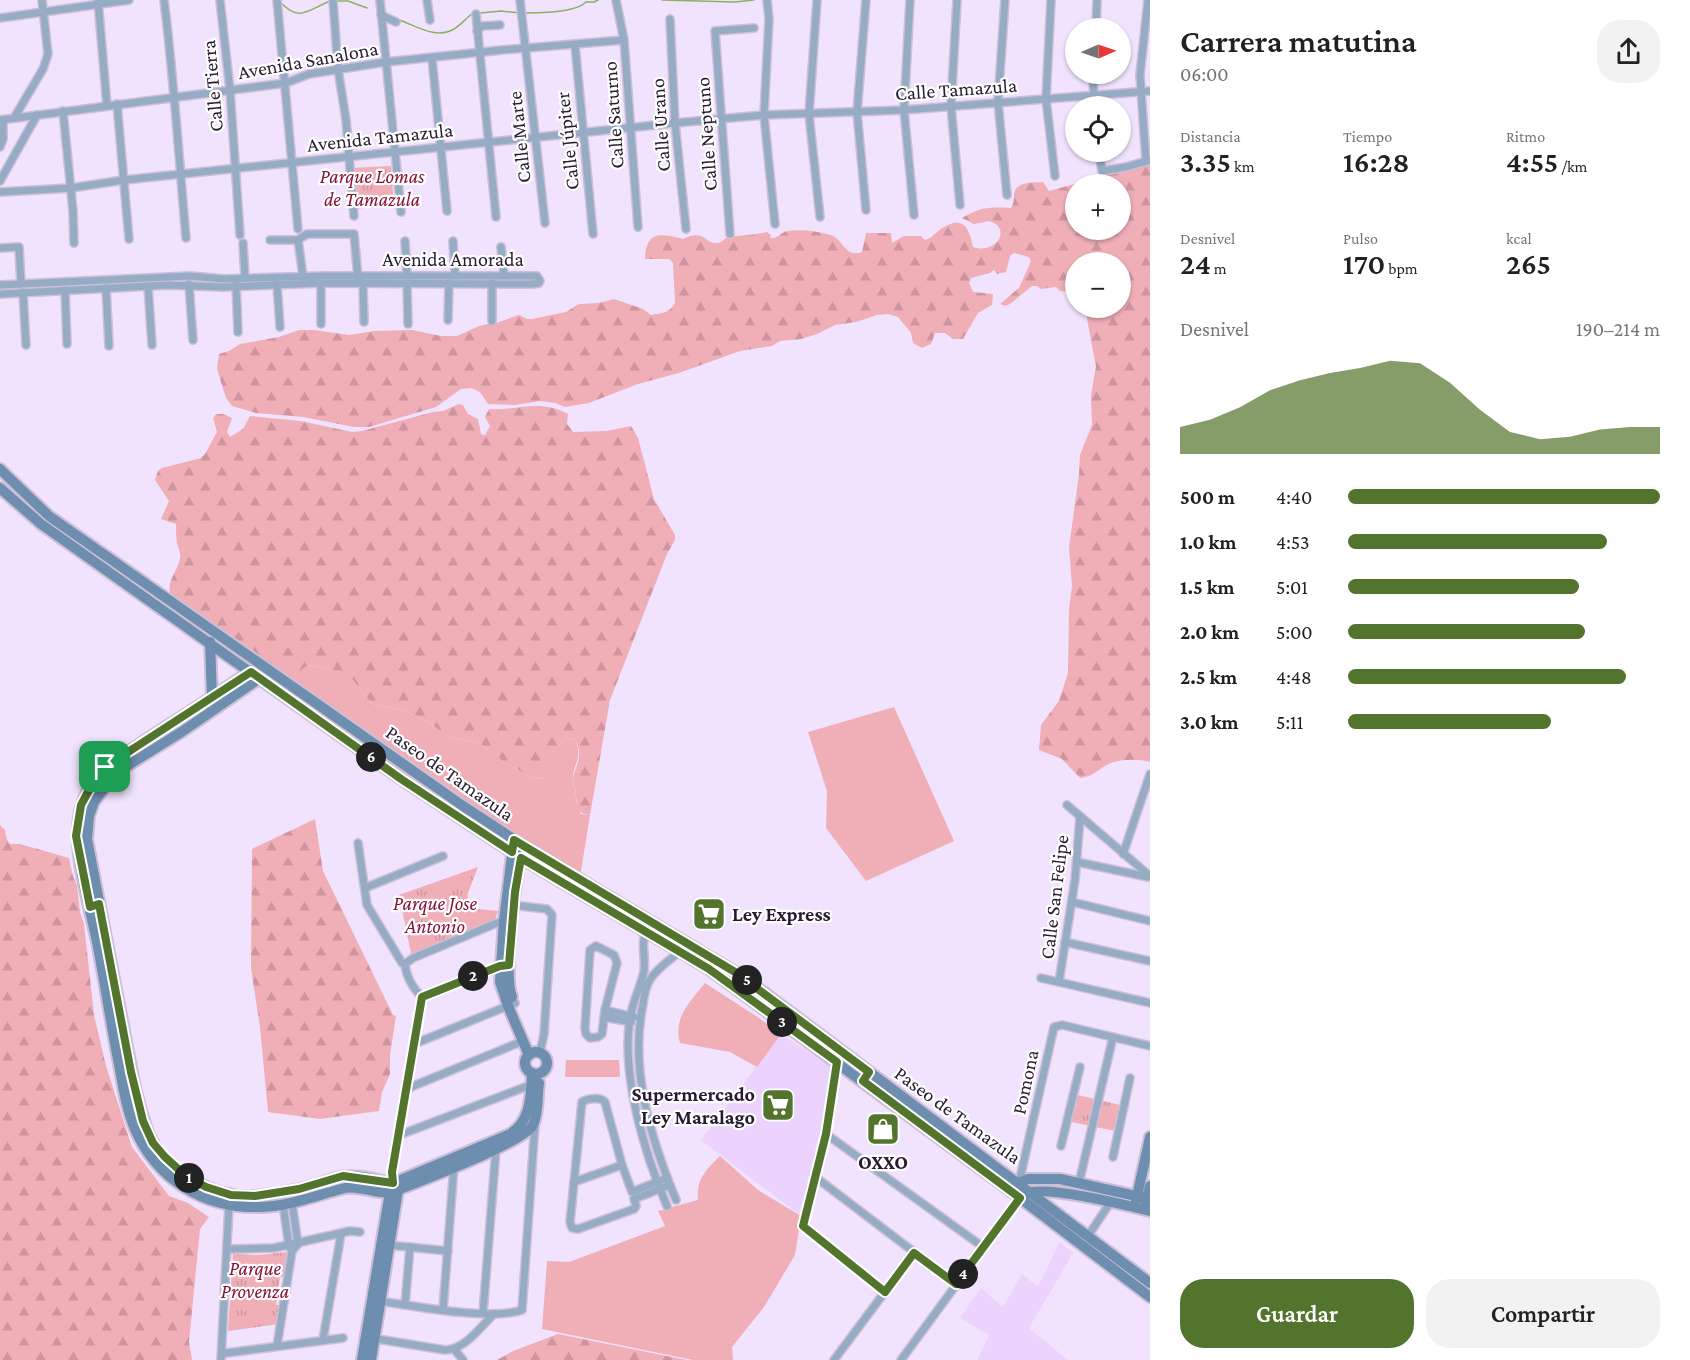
<!DOCTYPE html>
<html lang="es">
<head>
<meta charset="utf-8">
<style>
  :root { --surface:#fff; --page:#f2f2f2; --text:#202124; --muted:#757577; --accent:#53742c }
  body { margin:0; font-family:"Crimson Pro",serif; background:var(--page); color:var(--text); height:100vh; display:flex; flex-direction:column; font-size:22px; white-space:nowrap }
  * { box-sizing:border-box; margin:0 }
  p { font-size:20px; color:var(--muted) }
  .icon { flex:none; width:33px; height:33px; fill:none; stroke:currentColor; stroke-width:2; stroke-linecap:round; stroke-linejoin:round }
  .map { position:relative; flex:1; overflow:hidden }
  .details { display:flex; flex-direction:column; background:var(--surface); width:540px }
  .details>* { flex:none }
  .needle { width:39px; rotate:88deg }
  .controls { position:absolute; left:1065px; top:18px; display:grid; gap:12px }
  .controls a { display:grid; place-items:center; width:66px; height:66px; border-radius:50%; background:var(--surface); box-shadow:0 2px 4px #0004; font-size:30px }
  .pin { position:absolute; display:grid; place-items:center; width:51px; height:51px; color:#fff; margin:-26px; border-radius:12px; box-shadow:0 3px 9px #0006 }
  .km { position:absolute; width:30px; height:30px; margin:-15px; border-radius:50%; background:#222; color:#fff; font-size:16px; line-height:30px; text-align:center }
  .round { display:grid; place-items:center; flex:none; width:63px; height:63px; border-radius:24px; background:var(--page) }
  .summary { display:flex; align-items:center; justify-content:space-between; height:102px; padding:0 30px }
  h1 { font-size:33px; font-weight:600; line-height:45px }
  .figures { display:grid; grid-template-columns:repeat(3,1fr); gap:9px; height:102px; padding:6px 30px }
  .figures div { display:grid; align-content:center }
  .figures b { font-size:30px; font-weight:600 }
  .figures small { font-size:16px; font-weight:400 }
  .figures p { font-size:16px }
  .chart { height:168px; padding:12px 30px }
  .chart p { display:flex; justify-content:space-between }
  .chart svg { width:100%; height:108px; margin-top:6px; fill:var(--accent); opacity:.7 }
  .action { display:flex; gap:12px; margin-top:auto; padding:12px 30px }
  .action a { flex:1; height:69px; border-radius:24px; background:var(--accent); color:#fff; font-size:24px; font-weight:600; line-height:69px; text-align:center }
  .action a+a { background:var(--page); color:var(--text) }
  ul { padding:0 30px; list-style:none; font-size:20px }
  li { display:grid; grid-template-columns:96px 72px 1fr; align-items:center; height:45px }
  li i { height:15px; border-radius:8px; background:var(--accent) }
  main { display:flex; flex:1; min-height:0 }
  .map>svg:first-child { display:block }
  .built { fill:#ebd3fd }
  .green { fill:#f0aeb7 }
  .forest { fill:url(#forest-firs); fill-rule:evenodd }
  .park { fill:url(#park-tufts) }
  .lines { fill:none; stroke-linecap:round; stroke-linejoin:round }
  .stream { stroke:#8ab25f; stroke-width:1.5 }
  .street-casing { stroke:#cdbfd8; stroke-width:10 }
  .secondary-casing { stroke:#cdbfd8; stroke-width:14 }
  .street { stroke:#96acc4; stroke-width:7 }
  .secondary { stroke:#6e8eb0; stroke-width:10 }
  .route-casing { stroke:#fff; stroke-width:12 }
  .route { stroke:#53742c; stroke-width:8 }
  .labels { text-anchor:middle; dominant-baseline:central; stroke-width:4.5; stroke-linejoin:round; paint-order:stroke }
  .street-label { font-size:20px; fill:#281a31; stroke:#fff }
  .park-label { font-size:20px; font-style:italic; fill:#881236; stroke:#fff }
  .poi-label { font-size:20px; font-weight:bold; fill:#281a31; stroke:#fff; text-anchor:start }
</style>
</head>
<body>
<main>
<div class="map">
<svg width="1150" height="1360" viewBox="0 0 1150 1360">
  <defs>
    <pattern id="forest-firs" width="22" height="20" patternUnits="userSpaceOnUse" patternTransform="scale(1.5)"><rect width="22" height="20" fill="#f0aeb7"/><path d="M5 1l3.5 6h-7zM16 11l3.5 6h-7z" fill="#ce959e"/></pattern>
    <pattern id="park-tufts" width="24" height="20" patternUnits="userSpaceOnUse" patternTransform="scale(1.5)"><rect width="24" height="20" fill="#f0aeb7"/><path d="M3 7l-1-3M5 7V3M7 7l1-3M15 17l-1-3M17 17v-4M19 17l1-3" fill="none" stroke="#ce959e"/></pattern>
  </defs>
  <rect width="100%" height="100%" fill="#f1e3fd"/>
  <g class="built">
    <polygon points="781,1034 836,1070 801,1216 701,1140"/>
    <polygon points="1060,1242 1073,1253 1029,1328 1068,1360 977,1360 989,1335 960,1318 981,1288 1003,1307 1022,1274 1038,1287"/>
  </g>
  <g class="green">
    <path d="M310 665 340 672 353 680 372 704 402 710 426 721 448 736 477 743 495 753 505 764 518 769 525 775 545 779C549 763 553 749 566 738L575 739C584 760 572 763 573 781 573 786 576 791 576 796 577 804 576 806 581 814L590 815 580 877 514 838 288 678C297 676 301 667 310 665Z"/>
    <polygon points="894,707 954,841 866,881 826,828 827,791 808,732"/>
    <path d="M705 983 759 1018 781 1034 757 1067 730 1052 680 1043C673 1017 690 1002 705 983Z"/>
    <polygon points="566,1060 619,1060 620,1077 565,1077"/>
    <path d="M720 1156 758 1190 801 1216 795 1255 764 1307 732 1347 733 1360H693L542 1329 547 1261 569 1262 665 1226 658 1211 698 1200C696 1179 706 1170 720 1156Z"/>
  </g>
  <g class="forest">
    <path d="M1150 153V762C1139 759 1122 759 1111 763 1099 768 1093 777 1080 778L1062 759 1039 750 1041 725 1059 701 1068 673 1069 610 1072 586 1069 548 1079 474 1080 455 1092 425 1091 395 1096 367 1085 308H1120V262H1076L1075 300 1070 292 1060 291 1056 287 1041 289 1037 286H1032L1010 304 1005 306 1000 304 1019 288 1031 261 1029 257 1014 253 1010 256 1006 272 997 274 994 270 990 273 971 278 969 283 973 292 993 294 992 305 978 313 963 339H953L945 333H935L931 344 922 348 913 343 911 333 898 317 888 314 877 315 856 322 835 325 817 334 801 339 780 341 772 346 740 351 679 373 638 384 589 403 565 407 555 403 540 401 515 405 488 404 480 392 471 388 461 389 436 407 369 427H354L303 417 256 413 232 406 226 398 220 379 217 368 219 354 229 351 240 344 279 337 299 330H314L349 335 374 331 412 330 441 336H457L479 326 496 323 519 315 527 319H532L566 312 579 304 599 303 614 299 643 309 651 315C661 313 671 313 675 302L673 263 669 259H645C646 231 660 233 683 239 706 228 705 245 717 243 722 243 724 238 729 237 742 235 754 235 767 232L771 235 770 238C778 239 780 233 787 231 801 229 817 231 831 235 844 240 845 258 862 252L866 233H891L892 243 904 236H921L925 240C933 238 934 233 941 229 962 215 969 226 973 247 996 255 1013 228 989 221L974 224 962 218C981 207 989 207 1011 208 1014 203 1014 200 1014 194 1016 181 1033 183 1043 182L1049 191 1093 179 1137 162 1143 155ZM1076 184H1120V230H1076Z"/>
    <path d="M459 404 463 405 468 414 478 419 481 434 485 435 490 426 485 417 489 409C517 411 540 398 568 414L567 424 573 432 607 431 631 426 638 438 654 499 675 535V540L667 554 610 700 590 815C575 813 578 808 576 795 576 790 573 786 573 781 573 773 578 765 579 757 580 751 578 745 575 739L566 738C553 749 549 764 545 779L525 775 518 769 505 764 495 753 477 743 448 736 426 721 402 710 372 704 353 680 340 672 310 665 305 667 293 677 283 676 280 671 173 598C163 583 178 573 180 558 181 552 178 548 177 543 176 537 176 530 176 524L161 519 169 501 155 480 158 471 162 468 201 458 205 454 217 432 213 418 216 414H223L232 418 227 432 230 437 243 429 250 416 301 421 352 432 362 431 433 412 443 411Z"/>
    <polygon points="315,819 323,871 393,1015 396,1016 390,1055 390,1074 382,1092 379,1111 320,1119 268,1112 260,1027 251,968 252,849"/>
    <polygon points="0,825 5,830 7,840 10,844 20,844 69,858 73,876 77,886 80,912 84,924 94,1015 106,1066 132,1147 169,1196 188,1203 209,1217 200,1229 189,1342 192,1360 0,1360"/>
    <polygon points="558,1334 687,1360 497,1360 513,1351"/>
  </g>
  <g class="park">
    <polygon points="391,166 394,206 353,209 351,168"/>
    <polygon points="478,867 468,893 467,908 498,911 494,922 412,958 399,895"/>
    <polygon points="1074,1094 1120,1105 1115,1131 1067,1121"/>
    <polygon points="287,1252 285,1277 280,1277 276,1305 281,1305 279,1324 228,1331 233,1254 259,1255"/>
  </g>
  <g class="lines">
    <g class="stream">
      <polyline points="662,0 735,2 754,0"/>
      <polyline points="336,1 348,1 367,8"/>
      <path d="M280 2C301 24 309 8 331 1"/>
      <polyline points="480,13 501,11 520,13"/>
      <path d="M525 13C539 13 576 13 586 2H594L598 0"/>
      <path d="M399 20C415 25 436 40 454 29 461 25 466 18 472 14"/>
    </g>
    <g class="street-casing">
      <g id="street">
        <path d="M164 0C174 79 179 159 186 238"/>
        <polyline points="220,0 230,90 240,235"/>
        <polyline points="277,0 298,229"/>
        <polyline points="333,0 338,69 346,120 354,216"/>
        <polyline points="380,0 401,212"/>
        <polyline points="427,0 430,20"/>
        <polyline points="520,0 545,223"/>
        <polyline points="616,0 624,40 638,227"/>
        <polyline points="767,0 769,19 764,115 775,224"/>
        <polyline points="817,0 809,114 820,217"/>
        <polyline points="910,0 904,110 914,215"/>
        <polyline points="957,0 951,106 960,205"/>
        <polyline points="1005,0 998,102 1007,195"/>
        <polyline points="1051,0 1046,99 1055,176"/>
        <polyline points="98,1 107,106"/>
        <polyline points="476,14 496,217"/>
        <polyline points="381,15 396,22"/>
        <polyline points="0,18 129,0"/>
        <polyline points="670,19 675,123 686,229"/>
        <polyline points="1096,28 1097,0"/>
        <polyline points="477,31 482,26 500,25"/>
        <polyline points="575,45 593,234"/>
        <polyline points="432,58 447,211"/>
        <polyline points="1093,74 1094,106"/>
        <polyline points="117,104 129,239"/>
        <polyline points="63,111 73,211 74,243"/>
        <polyline points="14,118 43,69 48,54 42,0"/>
        <polyline points="0,120 286,83 309,74 386,62 502,50 624,40"/>
        <polyline points="0,147 3,139 3,120"/>
        <polyline points="1099,152 1102,171 1126,167 1150,160"/>
        <polyline points="1146,161 1140,75 1148,0"/>
        <polyline points="0,181 37,115"/>
        <polyline points="0,192 71,188 124,180 675,123 764,115 904,110 1150,91"/>
        <polyline points="866,210 857,112 866,0"/>
        <polyline points="730,234 715,31 754,28"/>
        <polyline points="270,240 298,240 307,234 354,234 358,278"/>
        <polyline points="298,240 303,276"/>
        <polyline points="405,241 407,275"/>
        <polyline points="453,241 455,275"/>
        <polyline points="243,243 245,278"/>
        <polyline points="501,247 504,275"/>
        <polyline points="0,248 19,247 21,284"/>
        <polyline points="321,283 321,324"/>
        <polyline points="363,283 364,322"/>
        <polyline points="407,283 408,324"/>
        <polyline points="492,283 492,321"/>
        <polyline points="189,284 193,340"/>
        <polyline points="236,284 238,332"/>
        <polyline points="277,284 280,327"/>
        <polyline points="0,285 190,276 224,279 323,276 537,276 540,281 539,283 533,284 321,283 223,287 168,285 0,294"/>
        <polyline points="148,286 152,345"/>
        <polyline points="106,288 109,346"/>
        <polyline points="65,290 67,344"/>
        <polyline points="23,292 26,345"/>
        <polyline points="448,320 449,283"/>
        <polyline points="1067,805 1150,876"/>
        <polyline points="358,843 367,905 402,963 405,964"/>
        <polyline points="1123,854 1150,774"/>
        <polyline points="1077,862 1148,877"/>
        <polyline points="365,888 443,856"/>
        <polyline points="1072,902 1150,921"/>
        <polyline points="511,905 547,909 552,915 544,1034 540,1053"/>
        <path d="M647 930C640 942 646 957 644 971 641 987 632 1002 630 1019 621 1075 645 1155 667 1206"/>
        <polyline points="1065,942 1150,961"/>
        <polygon points="596,946 614,955 617,963 605,1010 602,1034 598,1037 590,1038 586,1034 585,1028 590,950"/>
        <polyline points="1041,978 1150,1003"/>
        <polyline points="1059,982 1075,880 1080,817"/>
        <polyline points="422,997 503,966"/>
        <polyline points="605,1010 634,1017"/>
        <polyline points="604,1017 631,1022"/>
        <polyline points="414,1044 515,1003"/>
        <polyline points="837,1062 826,1134 803,1226 885,1292"/>
        <polyline points="406,1089 523,1041"/>
        <polyline points="826,1134 983,1247"/>
        <polyline points="397,1136 533,1084"/>
        <polyline points="1061,1146 1080,1067"/>
        <polyline points="1113,1157 1130,1078"/>
        <polyline points="814,1176 956,1284"/>
        <path d="M667 1178 632 1192 622 1165 605 1102C600 1097 588 1098 582 1102L570 1222 572 1228 578 1229 634 1209 636 1206 634 1199 670 1185"/>
        <polyline points="574,1182 622,1165"/>
        <path d="M393 1183 392 1171 422 997C413 989 406 976 405 964L413 958 497 923 507 921"/>
        <polyline points="1019,1183 1054,1027 1062,1025 1150,1046"/>
        <polyline points="1079,1183 1113,1037"/>
        <path d="M676 1200C651 1139 629 1070 643 1004 644 995 646 985 651 978 660 965 677 955 689 944"/>
        <polyline points="283,1204 289,1246 292,1251 298,1244 292,1203"/>
        <polyline points="1088,1236 1110,1203"/>
        <polyline points="388,1245 448,1251"/>
        <polyline points="232,1249 274,1248 350,1231 360,1232"/>
        <path d="M379 1301C415 1306 489 1321 522 1310L535 1124"/>
        <polyline points="405,1305 410,1247"/>
        <polyline points="443,1310 454,1166"/>
        <polyline points="483,1313 496,1149"/>
        <path d="M371 1338 445 1350C465 1350 480 1327 494 1314"/>
        <polyline points="323,1340 341,1234"/>
        <polyline points="277,1346 292,1251"/>
        <polyline points="454,1349 463,1360"/>
        <polyline points="226,1353 343,1338"/>
        <polyline points="221,1360 229,1205"/>
        <polyline points="834,1360 914,1253"/>
        <polyline points="901,1360 1020,1198"/>
      </g>
    </g>
    <g class="secondary-casing">
      <g id="secondary">
        <polyline points="0,469 49,516 463,806 524,846 735,972 766,994 1150,1283"/>
        <polyline points="0,488 41,524 401,779 521,858 709,969 1007,1188 1150,1297"/>
        <path d="M210 642 212 697C188 713 164 728 140 744 129 752 116 758 106 767 98 773 91 783 87 792 64 834 90 902 98 947 105 983 110 1018 117 1054 122 1078 125 1106 135 1129 157 1180 205 1209 261 1207 289 1206 315 1196 341 1189 360 1183 379 1198 398 1190L393 1183C377 1180 358 1174 342 1177 334 1178 325 1182 316 1185 297 1190 277 1194 257 1196 219 1200 170 1175 152 1141 143 1124 140 1106 135 1088L87 839 89 816 94 802 114 774 183 731 260 678"/>
        <polyline points="212,697 251,671"/>
        <polyline points="513,846 504,921 500,982 508,1006 529,1055"/>
        <path d="M512 997C503 974 515 879 522 852"/>
        <circle cx="536" cy="1063" r="11"/>
        <polyline points="1016,1184 1028,1179 1060,1179 1150,1199"/>
        <path d="M1028 1193C1048 1186 1126 1205 1150 1211"/>
        <polyline points="1136,1201 1150,1137"/>
        <polyline points="1146,1203 1150,1186"/>
        <path d="M362 1360 391 1186 393 1183 508 1135C531 1123 531 1097 532 1073"/>
        <path d="M371 1360 398 1190C422 1180 523 1143 533 1125 539 1113 537 1096 539 1083"/>
      </g>
    </g>
    <use href="#street" class="street"/>
    <use href="#secondary" class="secondary"/>
  </g>
  <g class="lines">
    <g class="route-casing">
      <polygon id="route" points="251,672 401,779 512,852 514,840 735,972 869,1072 863,1081 1020,1198 956,1284 914,1253 885,1292 803,1226 826,1134 837,1062 709,969 521,858 515,892 509,965 500,966 422,997 392,1172 393,1183 343,1176 299,1189 255,1196 231,1195 206,1187 187,1177 165,1157 153,1143 143,1121 131,1072 99,904 90,907 76,836 81,805 95,779 105,767"/>
    </g>
    <use href="#route" class="route"/>
  </g>
  <defs>
    <g id="supermarket-square" transform="scale(1.725)"><rect x="-9" y="-9" width="18" height="18" rx="4" fill="#53742c" stroke="#fff"/><path d="M-6-5.5h2.5l.6 2H6L4.5 2H-2.5L-4.4-4H-6ZM-1.5 3.2a1.3 1.3 0 1 0 .1 0ZM3 3.2a1.3 1.3 0 1 0 .1 0Z" fill="#fff"/></g>
    <g id="shop-square" transform="scale(1.725)"><rect x="-9" y="-9" width="18" height="18" rx="4" fill="#53742c" stroke="#fff"/><path d="M-5-2.5h2.3a2.7 3.5 0 0 1 5.4 0H5L5.5 6h-11ZM-1.5-2.5h3a1.5 2.3 0 0 0-3 0Z" fill="#fff"/></g>
  </defs>
  <g fill-rule="evenodd">
    <use href="#supermarket-square" x="709" y="914"/>
    <use href="#supermarket-square" x="778" y="1105"/>
    <use href="#shop-square" x="883" y="1129"/>
  </g>
  <g class="labels">
    <g class="street-label">
      <text transform="translate(308 60) rotate(-10)">Avenida Sanalona</text>
      <text transform="translate(212 86) rotate(-95)">Calle Tierra</text>
      <text transform="translate(956 89) rotate(-4)">Calle Tamazula</text>
      <text transform="translate(613 115) rotate(-94)">Calle Saturno</text>
      <text transform="translate(660 125) rotate(-94)">Calle Urano</text>
      <text transform="translate(706 134) rotate(-94)">Calle Neptuno</text>
      <text transform="translate(380 137) rotate(-6)">Avenida Tamazula</text>
      <text transform="translate(519 137) rotate(-96)">Calle Marte</text>
      <text transform="translate(567 141) rotate(-96)">Calle Júpiter</text>
      <text x="453" y="259">Avenida Amorada</text>
      <text transform="translate(450 773) rotate(35)">Paseo de Tamazula</text>
      <text transform="translate(1054 897) rotate(-83)">Calle San Felipe</text>
      <text transform="translate(1025 1082) rotate(-78)">Pomona</text>
      <text transform="translate(958 1115) rotate(36)">Paseo de Tamazula</text>
    </g>
    <g class="park-label">
      <text x="372" y="176">Parque Lomas<tspan x="372" dy="23">de Tamazula</tspan></text>
      <text x="435" y="903">Parque Jose<tspan x="435" dy="23">Antonio</tspan></text>
      <text x="255" y="1268">Parque<tspan x="255" dy="23">Provenza</tspan></text>
    </g>
    <g class="poi-label">
      <text x="732" y="914">Ley Express</text>
      <text x="755" y="1094" text-anchor="end">Supermercado<tspan x="755" dy="23">Ley Maralago</tspan></text>
      <text x="883" y="1162" text-anchor="middle">OXXO</text>
    </g>
  </g>
</svg>
<div class="controls">
<a><svg class="needle" viewBox="-14 -14 28 28"><path d="M0-13l5 13h-10z" fill="#e53935"/><path d="M0 13l5-13h-10z" fill="#757577"/></svg></a>
<a><svg class="icon" aria-label="locate" viewBox="0 0 24 24"><circle cx="12" cy="12" r="6"/><path d="M12 2v4M12 18v4M2 12h4M18 12h4"/></svg></a>
<a>+</a>
<a>−</a>
</div>
<div class="pin" style="left:105px;top:767px;background:#1e9e55"><svg class="icon" aria-label="arrive" viewBox="0 0 24 24"><path d="M6 21V4h12l-3 4 3 4H6"/></svg></div>
<b class="km" style="left:189px;top:1178px">1</b>
<b class="km" style="left:473px;top:976px">2</b>
<b class="km" style="left:782px;top:1022px">3</b>
<b class="km" style="left:963px;top:1274px">4</b>
<b class="km" style="left:747px;top:980px">5</b>
<b class="km" style="left:371px;top:757px">6</b>
</div>
<section class="details">
<div class="summary"><div><h1>Carrera matutina</h1><p>06:00</p></div><a class="round"><svg class="icon" aria-label="share" viewBox="0 0 24 24"><path d="M12 15V3M7 8l5-5 5 5M5 13v7h14v-7"/></svg></a></div>
<div class="figures">
<div><p>Distancia</p><b>3.35<small> km</small></b></div>
<div><p>Tiempo</p><b>16:28</b></div>
<div><p>Ritmo</p><b>4:55<small> /km</small></b></div>
</div>
<div class="figures">
<div><p>Desnivel</p><b>24<small> m</small></b></div>
<div><p>Pulso</p><b>170<small> bpm</small></b></div>
<div><p>kcal</p><b>265</b></div>
</div>
<div class="chart"><p><span>Desnivel</span>190–214 m</p>
<svg viewBox="0 0 160 44" preserveAspectRatio="none"><path d="M0 44V33L10 30L20 25L30 18L40 14L50 11L60 9L70 6L80 7L90 15L100 26L110 35L120 38L130 37L140 34L150 33L160 33V44z"/></svg>
</div>
<ul>
<li><b>500 m</b>4:40<i style="width:100%"></i></li>
<li><b>1.0 km</b>4:53<i style="width:83%"></i></li>
<li><b>1.5 km</b>5:01<i style="width:74%"></i></li>
<li><b>2.0 km</b>5:00<i style="width:76%"></i></li>
<li><b>2.5 km</b>4:48<i style="width:89%"></i></li>
<li><b>3.0 km</b>5:11<i style="width:65%"></i></li>
</ul>
<div class="action"><a>Guardar</a><a>Compartir</a></div>
</section>
</main>
</body>
</html>
